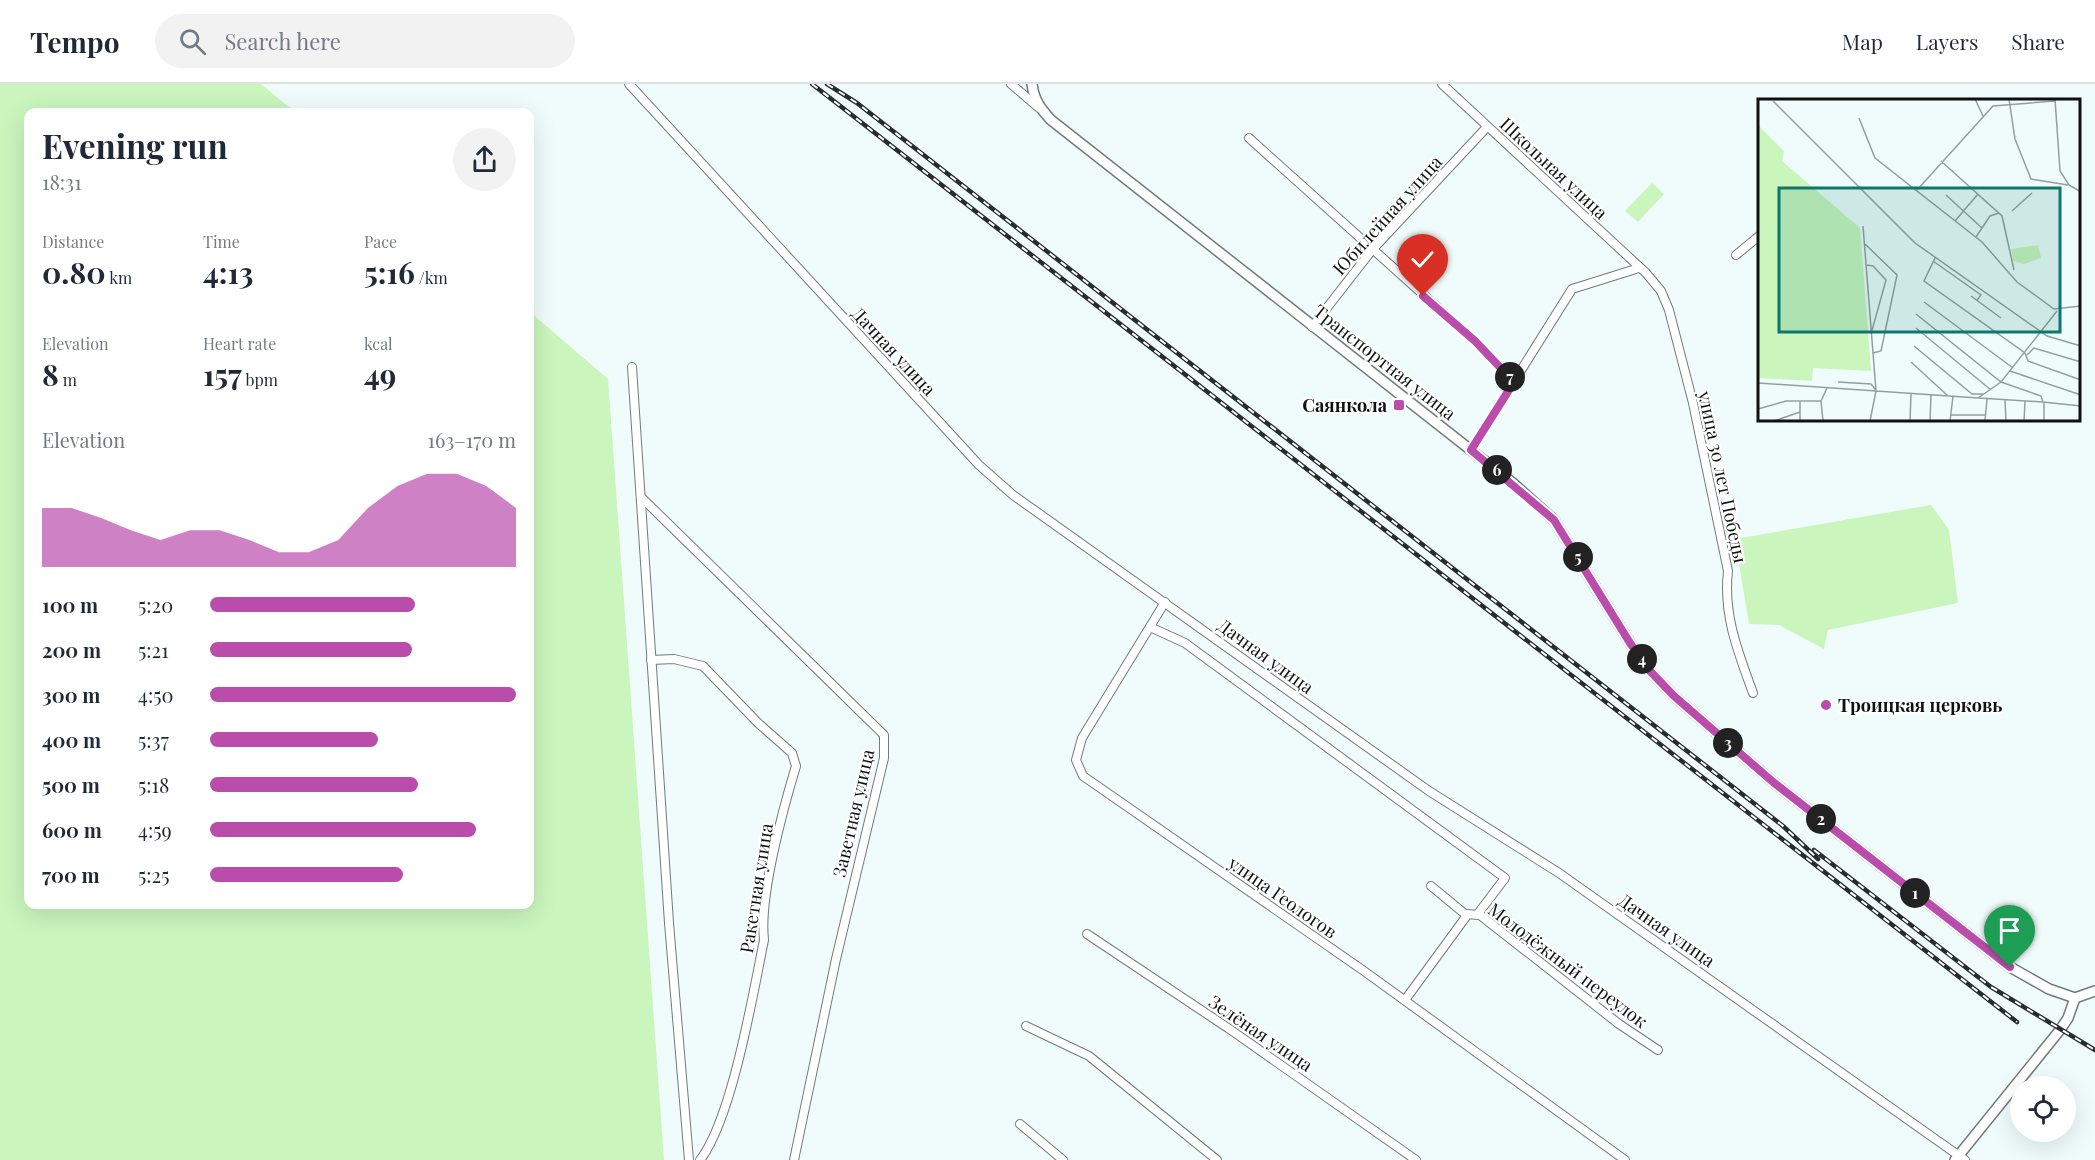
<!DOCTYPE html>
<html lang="en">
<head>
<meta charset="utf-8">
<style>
  :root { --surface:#fff; --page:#f2f2f3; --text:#1f2937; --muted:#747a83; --line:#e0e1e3; --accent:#ba4dac }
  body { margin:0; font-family:"Playfair Display",serif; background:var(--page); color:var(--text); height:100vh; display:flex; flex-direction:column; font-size:22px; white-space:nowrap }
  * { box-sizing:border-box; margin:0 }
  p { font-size:20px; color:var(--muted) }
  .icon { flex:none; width:33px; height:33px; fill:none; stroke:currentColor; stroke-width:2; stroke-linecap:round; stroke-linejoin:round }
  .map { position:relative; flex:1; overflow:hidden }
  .drawer { position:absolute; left:24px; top:24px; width:510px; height:801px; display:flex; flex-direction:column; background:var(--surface); border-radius:12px; box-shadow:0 6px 24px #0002 }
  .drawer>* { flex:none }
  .tools { position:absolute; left:2010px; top:992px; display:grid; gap:12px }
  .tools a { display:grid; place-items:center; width:66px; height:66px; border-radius:50%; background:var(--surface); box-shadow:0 6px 24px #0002; font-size:30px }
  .pin { position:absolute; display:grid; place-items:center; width:51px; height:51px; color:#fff; margin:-62px -26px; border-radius:50% 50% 50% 0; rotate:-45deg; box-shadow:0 0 6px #0007 }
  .pin .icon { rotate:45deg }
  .km { position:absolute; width:30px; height:30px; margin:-15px; border-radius:50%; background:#222; color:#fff; font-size:16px; line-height:30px; text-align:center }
  .round { display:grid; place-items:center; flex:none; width:63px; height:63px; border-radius:32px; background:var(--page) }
  .overview { display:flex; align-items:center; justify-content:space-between; height:102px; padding:0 18px }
  h1 { font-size:33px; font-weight:700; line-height:45px }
  .figures { display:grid; grid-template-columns:repeat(3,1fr); gap:9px; height:102px; padding:6px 18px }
  .figures div { display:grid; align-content:center }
  .figures b { font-size:30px; font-weight:700 }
  .figures small { font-size:16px; font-weight:400 }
  .figures p { font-size:16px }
  .chart { height:168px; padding:12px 18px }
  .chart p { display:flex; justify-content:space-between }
  .chart svg { width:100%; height:108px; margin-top:6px; fill:var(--accent); opacity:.7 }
  ul { padding:0 18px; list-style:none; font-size:20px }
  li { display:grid; grid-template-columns:96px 72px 1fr; align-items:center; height:45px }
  li i { height:15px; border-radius:8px; background:var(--accent) }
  header { display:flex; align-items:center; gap:36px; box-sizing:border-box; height:84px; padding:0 30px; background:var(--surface); border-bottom:2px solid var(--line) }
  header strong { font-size:28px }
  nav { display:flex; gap:33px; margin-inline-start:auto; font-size:21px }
  .search { width:420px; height:54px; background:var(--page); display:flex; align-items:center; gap:15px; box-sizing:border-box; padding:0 21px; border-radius:33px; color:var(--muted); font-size:22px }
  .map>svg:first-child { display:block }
  .green { fill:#caf5bd }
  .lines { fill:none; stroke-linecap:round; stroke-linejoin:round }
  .minor-casing { stroke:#717b7a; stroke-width:10 }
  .tertiary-casing { stroke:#717b7a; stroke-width:12 }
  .minor { stroke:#fff; stroke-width:8 }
  .tertiary { stroke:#fff; stroke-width:9 }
  .rail-casing { stroke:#282d2c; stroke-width:4.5 }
  .rail { stroke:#fff; stroke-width:2; stroke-dasharray:7; stroke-linecap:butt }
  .route-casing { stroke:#fff; stroke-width:12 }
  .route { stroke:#ba4dac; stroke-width:8 }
  .poi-dot { fill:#ba4dac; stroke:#fff; stroke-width:2 }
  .labels { text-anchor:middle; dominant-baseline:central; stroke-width:4.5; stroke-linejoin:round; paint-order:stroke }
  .street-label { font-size:18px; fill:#0d1110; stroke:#fff }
  .poi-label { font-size:18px; font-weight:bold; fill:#0d1110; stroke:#fff; text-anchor:end }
  .inset-road { fill:none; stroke:#959e9d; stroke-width:1.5 }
  .view { fill:#0f766e; fill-opacity:0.15; stroke:#0f766e; stroke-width:3 }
  .inset-edge { fill:none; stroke:#0d1110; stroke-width:3 }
</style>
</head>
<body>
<header>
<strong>Tempo</strong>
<div class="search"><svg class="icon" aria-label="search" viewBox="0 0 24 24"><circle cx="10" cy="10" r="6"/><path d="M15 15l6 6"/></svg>Search here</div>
<nav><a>Map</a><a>Layers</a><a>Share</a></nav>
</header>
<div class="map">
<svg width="2095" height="1076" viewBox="0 0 2095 1076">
  <rect width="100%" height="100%" fill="#f0fcfb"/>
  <g class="green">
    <polygon points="0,0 261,0 295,28 28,28 28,820 530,820 530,228 608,295 664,1076 0,1076"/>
    <polygon points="1652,99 1664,110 1638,138 1625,127"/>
    <polygon points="1931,421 1949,446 1958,519 1828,546 1824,565 1779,541 1749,540 1735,455"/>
  </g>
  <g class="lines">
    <g class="minor-casing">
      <g id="minor">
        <polyline points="629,0 979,381 1013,411 1429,707 1559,789 1965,1076"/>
        <polyline points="1011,0 1039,24"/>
        <path d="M1442 0 1646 189 1661 207 1669 226 1693 319 1728 487C1723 531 1738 568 1753 609"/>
        <polyline points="1249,54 1475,257 1514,298"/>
        <polyline points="1736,171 1759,152"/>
        <polyline points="1312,243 1372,166 1487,43"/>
        <polyline points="632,283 669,839 689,1076"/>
        <polyline points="1471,366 1572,205 1639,184"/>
        <polyline points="641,413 884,651 884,674 836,875 794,1076"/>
        <polyline points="1165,518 1082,654 1076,676 1083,692 1364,887 1625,1076"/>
        <polyline points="1150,543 1185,559 1505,794 1477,831"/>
        <path d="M651 576 674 575 703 582 758 639 792 669 796 682C783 725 759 813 764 856 753 910 732 1035 700 1076"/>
        <polyline points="1431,802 1465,830 1480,831 1619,940 1658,966"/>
        <polyline points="1087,850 1228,944 1416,1076"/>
        <polyline points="1405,916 1468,830"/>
        <polyline points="1026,942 1089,972 1217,1076"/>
        <polyline points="1020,1040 1063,1076"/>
      </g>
    </g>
    <g class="tertiary-casing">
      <g id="tertiary">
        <path d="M1032 0C1034 16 1040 24 1051 36L1514 400 1554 436 1630 559 1649 586 1674 612 1773 698 2010 883 2049 905 2075 914 2095 907"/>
        <polyline points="1955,1076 2060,946 2068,934 2075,914"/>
      </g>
    </g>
    <use href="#minor" class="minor"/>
    <use href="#tertiary" class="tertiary"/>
    <g class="rail-casing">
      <g id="rail">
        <polyline points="812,0 2017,938"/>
        <polyline points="827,0 857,19 1783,742 1818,775"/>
        <polyline points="1814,766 1991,903 2095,966"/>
      </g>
    </g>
    <use href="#rail" class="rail"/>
  </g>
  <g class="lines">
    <g class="route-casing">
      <polyline id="route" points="1423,212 1475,257 1514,298 1471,366 1554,436 1630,559 1649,586 1674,612 1773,698 2010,883"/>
    </g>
    <use href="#route" class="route"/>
  </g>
  <g class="poi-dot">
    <rect x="1393" y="315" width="12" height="12" rx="3"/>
    <circle cx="1826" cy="621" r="6"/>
  </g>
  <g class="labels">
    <g class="street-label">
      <text transform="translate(1554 84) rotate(43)">Школьная улица</text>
      <text transform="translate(1387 131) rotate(-48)">Юбилейная улица</text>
      <text transform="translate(894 267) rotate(47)">Дачная улица</text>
      <text transform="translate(1385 278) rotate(38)">Транспортная улица</text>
      <text transform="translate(1723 393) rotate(78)">улица 30 лет Победы</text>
      <text transform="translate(1266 572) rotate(36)">Дачная улица</text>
      <text transform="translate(853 729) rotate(-77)">Заветная улица</text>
      <text transform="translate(756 804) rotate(-81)">Ракетная улица</text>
      <text transform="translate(1283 813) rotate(35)">улица Геологов</text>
      <text transform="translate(1667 846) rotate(35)">Дачная улица</text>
      <text transform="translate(1568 881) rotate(37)">Молодёжный переулок</text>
      <text transform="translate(1261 949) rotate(34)">Зелёная улица</text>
    </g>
    <g class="poi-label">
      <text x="1387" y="321">Саянкола</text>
      <text x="1838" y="621" text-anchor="start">Троицкая церковь</text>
    </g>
  </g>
  <g transform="translate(1758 15)">
    <rect width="322" height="322" fill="#f0fcfb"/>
    <path d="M0 26 26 52 24 62 102 129 113 272 55 269 54 282 0 279ZM280 146 283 159 266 165 255 162 253 150Z" fill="#caf5bd"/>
    <path class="inset-road" d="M217 0 225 17M251 0 257 40 273 80 310 86M297 0 302 72 311 86 323 93M15 2 157 144 289 237 323 247M101 19 117 59 224 143 259 183 296 210 323 207M183 62 244 117 256 171M159 91 235 7 297 2M188 96 224 129M254 112 274 94M197 122 220 95M105 127 118 292 112 322M218 138 232 117 241 114M107 145 139 176 123 252 115 254M177 159 166 182 267 254 270 262 323 281M175 162 223 196 219 201M108 166 115 167 128 181 113 235M213 197 243 219M166 203 255 269M158 215 243 283 283 297 285 303 323 307M158 229 233 291M156 247 214 295H226M269 256 276 249 323 263M153 263 190 297M252 272 323 296M80 283 113 285 118 291M0 284 220 299 243 283 299 212M221 299 285 303M247 301 248 322M63 302 65 322M0 310 28 302H63L69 289M192 316H228M16 322 42 313M42 322V302M152 322 153 295M172 322 173 296M192 322 195 297M227 322 229 300M266 322 267 302M286 322V303"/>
    <path class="view" d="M21 89H302V233H21Z"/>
    <rect width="322" height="322" class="inset-edge"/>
  </g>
</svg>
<div class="tools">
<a><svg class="icon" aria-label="locate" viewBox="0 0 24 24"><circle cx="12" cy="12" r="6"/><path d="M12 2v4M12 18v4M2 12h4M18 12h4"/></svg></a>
</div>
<div class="pin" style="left:2010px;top:883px;background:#1e9e55"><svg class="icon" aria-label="arrive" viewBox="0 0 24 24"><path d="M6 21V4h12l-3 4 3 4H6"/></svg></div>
<div class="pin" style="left:1423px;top:212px;background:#d93025"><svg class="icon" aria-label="check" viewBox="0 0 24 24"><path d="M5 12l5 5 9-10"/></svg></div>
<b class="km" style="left:1915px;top:809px">1</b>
<b class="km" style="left:1821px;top:735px">2</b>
<b class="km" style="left:1728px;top:659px">3</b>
<b class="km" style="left:1642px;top:575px">4</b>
<b class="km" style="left:1578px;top:473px">5</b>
<b class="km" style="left:1497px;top:386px">6</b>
<b class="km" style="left:1510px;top:293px">7</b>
<section class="drawer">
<div class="overview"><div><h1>Evening run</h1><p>18:31</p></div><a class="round"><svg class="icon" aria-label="share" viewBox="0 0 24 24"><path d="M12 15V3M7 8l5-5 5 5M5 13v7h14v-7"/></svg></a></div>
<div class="figures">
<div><p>Distance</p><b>0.80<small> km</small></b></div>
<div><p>Time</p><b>4:13</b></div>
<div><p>Pace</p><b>5:16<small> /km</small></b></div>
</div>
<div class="figures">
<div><p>Elevation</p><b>8<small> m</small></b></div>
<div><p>Heart rate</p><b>157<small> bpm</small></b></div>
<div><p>kcal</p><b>49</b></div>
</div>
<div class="chart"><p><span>Elevation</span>163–170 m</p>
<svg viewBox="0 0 160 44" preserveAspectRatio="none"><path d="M0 44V20L10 20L20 24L30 29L40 33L50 29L60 29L70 33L80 38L90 38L100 33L110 20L120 11L130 6L140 6L150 11L160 20V44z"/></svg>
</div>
<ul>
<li><b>100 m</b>5:20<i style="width:67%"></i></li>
<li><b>200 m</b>5:21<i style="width:66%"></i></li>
<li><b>300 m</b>4:50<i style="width:100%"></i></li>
<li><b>400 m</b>5:37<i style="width:55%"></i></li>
<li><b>500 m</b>5:18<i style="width:68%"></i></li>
<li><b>600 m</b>4:59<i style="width:87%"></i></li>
<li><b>700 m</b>5:25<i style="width:63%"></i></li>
</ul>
</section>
</div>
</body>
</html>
